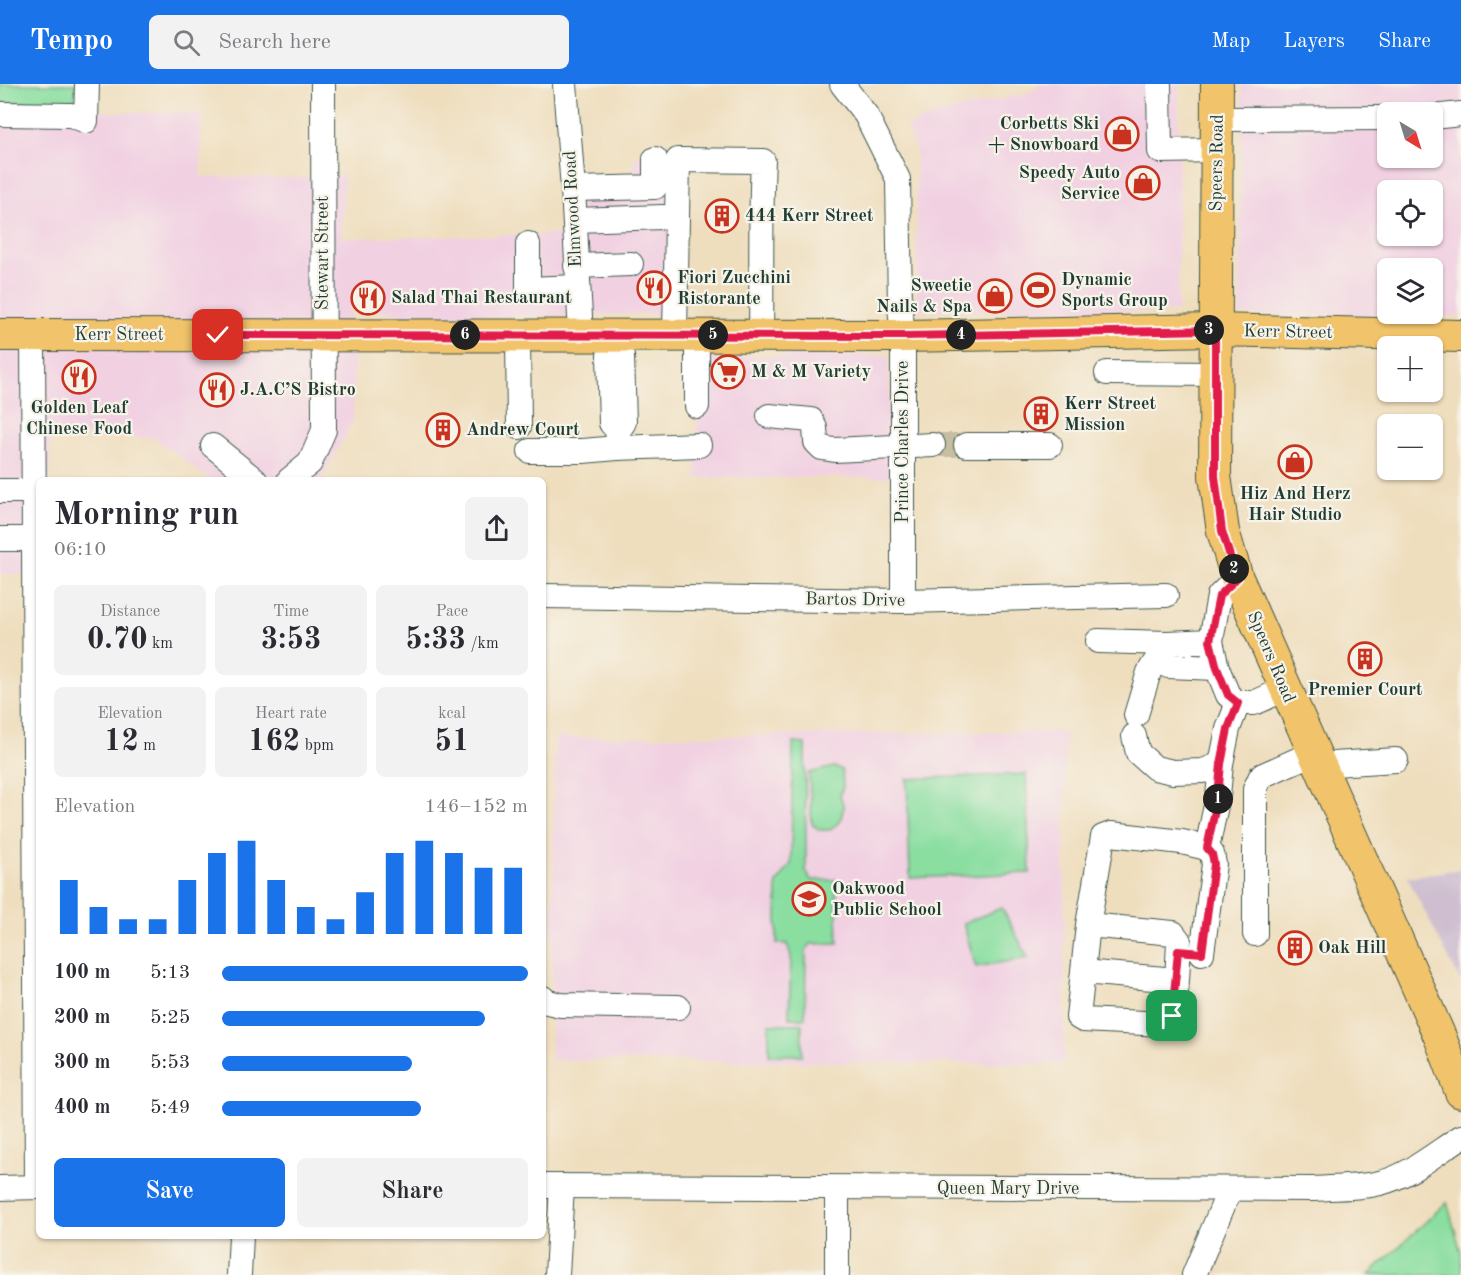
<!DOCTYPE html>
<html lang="en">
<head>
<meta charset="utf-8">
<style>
  :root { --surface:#fff; --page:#f2f2f3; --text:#2b2b33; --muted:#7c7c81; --accent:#1a73e8 }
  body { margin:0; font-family:"Old Standard TT",serif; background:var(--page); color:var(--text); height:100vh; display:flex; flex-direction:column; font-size:22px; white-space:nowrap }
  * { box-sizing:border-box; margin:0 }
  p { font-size:20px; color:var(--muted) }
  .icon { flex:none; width:33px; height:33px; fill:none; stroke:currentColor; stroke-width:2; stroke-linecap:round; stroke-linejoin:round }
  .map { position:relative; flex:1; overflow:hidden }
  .sheet { position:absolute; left:36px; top:393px; width:510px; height:762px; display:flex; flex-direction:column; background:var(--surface); border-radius:9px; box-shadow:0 2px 4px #0004 }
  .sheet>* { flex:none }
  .needle { width:39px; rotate:142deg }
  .controls { position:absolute; left:1377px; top:18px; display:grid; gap:12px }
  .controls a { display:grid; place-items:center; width:66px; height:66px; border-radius:9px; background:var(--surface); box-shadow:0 2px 4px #0004; font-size:30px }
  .pin { position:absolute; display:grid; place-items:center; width:51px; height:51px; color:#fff; margin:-26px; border-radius:12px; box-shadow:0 3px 9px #0006 }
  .km { position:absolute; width:30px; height:30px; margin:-15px; border-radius:50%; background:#222; color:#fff; font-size:16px; line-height:30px; text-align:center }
  .round { display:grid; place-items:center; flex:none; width:63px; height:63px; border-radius:9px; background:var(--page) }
  .overview { display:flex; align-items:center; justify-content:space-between; height:102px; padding:0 18px }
  h1 { font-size:33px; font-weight:700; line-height:45px }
  .metrics { display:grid; grid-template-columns:repeat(3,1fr); gap:9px; height:102px; padding:6px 18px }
  .metrics div { display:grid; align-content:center; border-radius:9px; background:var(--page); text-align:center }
  .metrics b { font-size:30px; font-weight:700 }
  .metrics small { font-size:16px; font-weight:400 }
  .metrics p { font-size:16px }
  .chart { height:168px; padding:12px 18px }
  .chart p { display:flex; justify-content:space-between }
  .chart svg { width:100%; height:108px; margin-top:6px; stroke:var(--accent); stroke-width:6 }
  .button { display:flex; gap:12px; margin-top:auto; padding:12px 18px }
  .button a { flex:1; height:69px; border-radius:9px; background:var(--accent); color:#fff; font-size:24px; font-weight:700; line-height:69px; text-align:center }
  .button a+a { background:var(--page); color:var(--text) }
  ul { padding:0 18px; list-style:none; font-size:20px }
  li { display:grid; grid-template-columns:96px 72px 1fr; align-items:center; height:45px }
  li i { height:15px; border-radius:8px; background:var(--accent) }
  header { display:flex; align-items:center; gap:36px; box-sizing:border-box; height:84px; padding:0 30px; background:var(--accent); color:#fff }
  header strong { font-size:28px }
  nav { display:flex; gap:33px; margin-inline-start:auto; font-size:21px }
  .search { width:420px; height:54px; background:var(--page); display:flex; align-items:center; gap:15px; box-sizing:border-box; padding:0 21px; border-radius:9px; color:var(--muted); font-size:22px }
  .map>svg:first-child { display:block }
  .built { fill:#f1d0e2; fill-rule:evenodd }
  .industrial { fill:#cebed0 }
  .green { fill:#89dea0; stroke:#548e6a; stroke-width:1.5 }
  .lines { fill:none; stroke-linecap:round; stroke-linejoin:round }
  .minor-tunnel { stroke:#c5bea2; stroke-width:24; stroke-dasharray:24 12; stroke-linecap:butt }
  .minor-casing { stroke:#3e5549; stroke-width:26 }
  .major-casing { stroke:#3e5549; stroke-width:34 }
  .minor { stroke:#fff; stroke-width:24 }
  .major { stroke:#f1c36a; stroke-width:32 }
  .route-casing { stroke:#fff; stroke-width:12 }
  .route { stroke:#e11d48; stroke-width:8 }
  .labels { text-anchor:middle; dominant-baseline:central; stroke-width:4.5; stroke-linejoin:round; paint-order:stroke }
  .poi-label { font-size:18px; font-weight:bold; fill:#1f3d34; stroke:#f7f3e8; text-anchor:start }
  .street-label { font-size:18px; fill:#1f3d34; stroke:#f7f3e8 }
</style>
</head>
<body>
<header>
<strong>Tempo</strong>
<div class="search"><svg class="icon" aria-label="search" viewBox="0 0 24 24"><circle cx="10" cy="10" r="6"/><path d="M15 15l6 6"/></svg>Search here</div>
<nav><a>Map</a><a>Layers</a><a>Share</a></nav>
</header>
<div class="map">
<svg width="1461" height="1191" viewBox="0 0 1461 1191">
  <rect width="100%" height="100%" fill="#f7f3e8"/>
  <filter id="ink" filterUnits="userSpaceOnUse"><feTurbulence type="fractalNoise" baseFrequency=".0167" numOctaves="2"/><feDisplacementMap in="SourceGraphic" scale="12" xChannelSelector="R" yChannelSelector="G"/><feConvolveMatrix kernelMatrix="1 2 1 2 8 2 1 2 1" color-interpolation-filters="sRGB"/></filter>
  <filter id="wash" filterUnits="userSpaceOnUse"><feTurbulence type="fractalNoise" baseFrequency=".008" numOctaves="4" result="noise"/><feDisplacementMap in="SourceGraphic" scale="24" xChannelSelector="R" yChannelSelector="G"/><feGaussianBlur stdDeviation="1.35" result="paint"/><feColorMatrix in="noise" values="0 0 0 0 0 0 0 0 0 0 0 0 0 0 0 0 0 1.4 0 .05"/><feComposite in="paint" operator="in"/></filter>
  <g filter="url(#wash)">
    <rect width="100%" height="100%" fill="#efdebe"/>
    <g class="built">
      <polygon points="1040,0 1179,0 1178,227 917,226 916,67 906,44 930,32 1031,8"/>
      <path d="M1242 0H1461V232L1240 231ZM1388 28H1432V74H1388ZM1388 106H1432V152H1388ZM1388 184H1432V230H1388Z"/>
      <polygon points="75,16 106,28 201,29 201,93 297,94 344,91 341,154 565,150 573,105 631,113 635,72 674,75 674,229 424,234 349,222 354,274 353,337 321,396 211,396 154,354 50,350 50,396 39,396 39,489 0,490 0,19"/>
      <polygon points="888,271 893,393 696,394 698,273"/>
      <polygon points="1065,647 1064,980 551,976 555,654"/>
    </g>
    <polygon class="industrial" points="1461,785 1461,898 1407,793"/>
    <g class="green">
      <polygon points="0,0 76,0 75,16 0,19"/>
      <polygon points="793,659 805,660 806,787 811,796 836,796 838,859 811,860 806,866 805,934 789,934 791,872 787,860 777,859 777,799 791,780"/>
      <polygon points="834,683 842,686 843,703 840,711 844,723 840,737 830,746 820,746 812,740 809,689"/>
      <polygon points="1026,690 1030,789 910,794 907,695"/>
      <polygon points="1002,824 1028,874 976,883 963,839"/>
      <rect x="769" y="940" width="33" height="31"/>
      <polygon points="1447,1118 1461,1168 1461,1191 1369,1191"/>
    </g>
  </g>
  <g filter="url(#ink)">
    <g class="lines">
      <polyline class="minor-tunnel" points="933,361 966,361"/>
      <g class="minor-casing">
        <g id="minor">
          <polyline points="565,0 573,105 581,251"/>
          <polyline points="842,0 866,31 898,95 900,223 903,252 903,517"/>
          <polyline points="1159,0 1160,67 1218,66"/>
          <polyline points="0,30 71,31 86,37 87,0"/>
          <polyline points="1432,33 1461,30"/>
          <polyline points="1218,35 1388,34"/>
          <polyline points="573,105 655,103 655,75"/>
          <polyline points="575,136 663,133"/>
          <polyline points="528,160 528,205 577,203"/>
          <polyline points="576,182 631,180"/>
          <polyline points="33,251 37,1103"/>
          <polyline points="518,251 519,343"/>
          <path d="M675 251 678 76 763 77C760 135 762 193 761 252"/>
          <polyline points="616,265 622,272 624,338 618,347 611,339 609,272 616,265 616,251"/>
          <polyline points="1107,289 1215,290"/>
          <polyline points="697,322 697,251"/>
          <polyline points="769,332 811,336 815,344 816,358 822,364 835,366 933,361"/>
          <polyline points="618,347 617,364 699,361"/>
          <polyline points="966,361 1050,361"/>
          <polyline points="213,362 255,396"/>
          <polyline points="530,367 583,367 617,364"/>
          <polyline points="289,396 310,379 324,346 323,0"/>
          <polyline points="0,407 34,407"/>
          <polyline points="0,455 34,455"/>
          <polyline points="1237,494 1219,512 1211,557 1217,584 1228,611 1238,619 1254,619 1285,605"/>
          <polyline points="543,512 903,517 1166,511"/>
          <polyline points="1098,557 1167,559 1211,557"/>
          <polyline points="1168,582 1217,584"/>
          <polyline points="1136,631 1149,588 1167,559"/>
          <polyline points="1134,652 1138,669 1155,684 1173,688 1203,687 1221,680"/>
          <polyline points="1318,681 1396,676"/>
          <path d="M1088 841 1173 849 1179 857C1178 873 1177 923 1171 935 1169 939 1168 939 1164 940L1083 936 1078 933 1088 841 1103 753 1111 750 1182 758 1207 764 1218 712 1221 680 1228 645 1238 619"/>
          <polyline points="1255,850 1255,705 1261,692 1313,669"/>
          <polyline points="1202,869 1214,780 1212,770 1207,764"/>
          <polyline points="1083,888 1176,896"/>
          <polyline points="543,914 543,917 561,921 678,923"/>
          <path d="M543 1102 1314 1105C1336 1103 1359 1104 1380 1099 1409 1092 1436 1069 1461 1053"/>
          <polyline points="0,1104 39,1103"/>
          <polyline points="837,1104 837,1191"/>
          <polyline points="239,1191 241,1152"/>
          <polyline points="557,1191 562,1102"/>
          <polyline points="1194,1191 1230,1105"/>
        </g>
      </g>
      <g class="major-casing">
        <g id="major">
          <polyline points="1217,0 1215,392 1223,447 1237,494 1440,953 1461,1008"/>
          <polyline points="0,251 903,252 1215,246 1461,252"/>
        </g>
      </g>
      <use href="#minor" class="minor"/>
      <use href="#major" class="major"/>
    </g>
  </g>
  <g class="lines" filter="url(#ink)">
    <g class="route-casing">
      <polyline id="route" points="218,251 903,252 1215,246 1215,392 1222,447 1237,494 1219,512 1210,557 1217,584 1228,611 1238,619 1228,645 1221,680 1218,712 1207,764 1212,770 1214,780 1202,869 1178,867 1172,932"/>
    </g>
    <use href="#route" class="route"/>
  </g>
  <defs>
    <g id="shop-ring" transform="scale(1.725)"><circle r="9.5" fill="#f7f3e8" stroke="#c8321e" stroke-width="1.5"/><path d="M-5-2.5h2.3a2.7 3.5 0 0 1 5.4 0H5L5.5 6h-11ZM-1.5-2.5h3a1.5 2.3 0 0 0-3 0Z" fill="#c8321e"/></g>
    <g id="building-ring" transform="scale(1.725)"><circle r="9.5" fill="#f7f3e8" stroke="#c8321e" stroke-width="1.5"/><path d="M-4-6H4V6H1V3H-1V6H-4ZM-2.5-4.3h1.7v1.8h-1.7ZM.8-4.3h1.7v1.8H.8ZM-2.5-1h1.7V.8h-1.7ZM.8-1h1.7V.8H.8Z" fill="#c8321e"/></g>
    <g id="restaurant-ring" transform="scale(1.725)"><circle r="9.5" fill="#f7f3e8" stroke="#c8321e" stroke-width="1.5"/><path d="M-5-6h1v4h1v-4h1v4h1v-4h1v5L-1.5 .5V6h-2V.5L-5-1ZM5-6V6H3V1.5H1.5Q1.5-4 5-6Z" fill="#c8321e"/></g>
    <g id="stadium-ring" transform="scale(1.725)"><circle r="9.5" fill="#f7f3e8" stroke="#c8321e" stroke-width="1.5"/><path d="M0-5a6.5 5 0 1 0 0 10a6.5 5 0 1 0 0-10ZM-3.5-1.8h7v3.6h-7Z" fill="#c8321e"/></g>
    <g id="supermarket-ring" transform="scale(1.725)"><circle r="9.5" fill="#f7f3e8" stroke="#c8321e" stroke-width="1.5"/><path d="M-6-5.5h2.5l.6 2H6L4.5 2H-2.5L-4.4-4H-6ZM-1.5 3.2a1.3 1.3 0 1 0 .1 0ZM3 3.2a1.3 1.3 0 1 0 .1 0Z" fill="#c8321e"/></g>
    <g id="school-ring" transform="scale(1.725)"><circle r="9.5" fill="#f7f3e8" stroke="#c8321e" stroke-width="1.5"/><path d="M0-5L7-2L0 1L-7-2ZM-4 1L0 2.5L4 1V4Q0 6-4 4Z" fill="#c8321e"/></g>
  </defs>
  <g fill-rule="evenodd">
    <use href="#shop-ring" x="1122" y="50"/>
    <use href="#shop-ring" x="1143" y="99"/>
    <use href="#building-ring" x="722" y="132"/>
    <use href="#restaurant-ring" x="654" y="204"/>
    <use href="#stadium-ring" x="1038" y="206"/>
    <use href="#shop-ring" x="995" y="212"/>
    <use href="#restaurant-ring" x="368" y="214"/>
    <use href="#supermarket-ring" x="728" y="288"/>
    <use href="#restaurant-ring" x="79" y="293"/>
    <use href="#restaurant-ring" x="217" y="306"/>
    <use href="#building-ring" x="1041" y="330"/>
    <use href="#building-ring" x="443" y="346"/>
    <use href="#shop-ring" x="1295" y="378"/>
    <use href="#building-ring" x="1365" y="575"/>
    <use href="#school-ring" x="809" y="815"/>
    <use href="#building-ring" x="1295" y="864"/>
  </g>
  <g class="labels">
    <g class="poi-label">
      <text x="1099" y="40" text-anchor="end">Corbetts Ski<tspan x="1099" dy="21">+ Snowboard</tspan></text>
      <text x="1120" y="89" text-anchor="end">Speedy Auto<tspan x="1120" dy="21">Service</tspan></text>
      <text x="745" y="132">444 Kerr Street</text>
      <text x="677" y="194">Fiori Zucchini<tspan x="677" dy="21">Ristorante</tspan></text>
      <text x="1061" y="196">Dynamic<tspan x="1061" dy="21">Sports Group</tspan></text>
      <text x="972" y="202" text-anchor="end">Sweetie<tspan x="972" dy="21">Nails &amp; Spa</tspan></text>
      <text x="391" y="214">Salad Thai Restaurant</text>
      <text x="751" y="288">M &amp; M Variety</text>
      <text x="240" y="306">J.A.C’S Bistro</text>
      <text x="1064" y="320">Kerr Street<tspan x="1064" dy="21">Mission</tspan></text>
      <text x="79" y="324" text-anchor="middle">Golden Leaf<tspan x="79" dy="21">Chinese Food</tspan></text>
      <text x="466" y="346">Andrew Court</text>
      <text x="1295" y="410" text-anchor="middle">Hiz And Herz<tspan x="1295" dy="21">Hair Studio</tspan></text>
      <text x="1365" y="606" text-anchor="middle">Premier Court</text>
      <text x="832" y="805">Oakwood<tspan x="832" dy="21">Public School</tspan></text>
      <text x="1318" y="864">Oak Hill</text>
    </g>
    <g class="street-label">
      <text transform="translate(1217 79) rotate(-89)">Speers Road</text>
      <text transform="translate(573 125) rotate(-93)">Elmwood Road</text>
      <text transform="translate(323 169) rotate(-90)">Stewart Street</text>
      <text transform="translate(1288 248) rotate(1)">Kerr Street</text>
      <text x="119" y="251">Kerr Street</text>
      <text transform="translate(903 358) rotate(-90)">Prince Charles Drive</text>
      <text transform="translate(855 516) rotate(1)">Bartos Drive</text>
      <text transform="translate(1271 573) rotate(67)">Speers Road</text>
      <text x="1008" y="1105">Queen Mary Drive</text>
    </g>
  </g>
</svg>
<div class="controls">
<a><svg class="needle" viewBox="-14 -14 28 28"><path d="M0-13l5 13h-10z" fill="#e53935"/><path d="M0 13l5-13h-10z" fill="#7c7c81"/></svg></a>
<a><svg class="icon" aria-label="locate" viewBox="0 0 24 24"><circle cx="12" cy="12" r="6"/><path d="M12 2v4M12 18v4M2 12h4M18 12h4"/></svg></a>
<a><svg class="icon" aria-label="layers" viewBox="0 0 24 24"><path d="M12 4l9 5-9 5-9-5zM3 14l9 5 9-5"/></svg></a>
<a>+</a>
<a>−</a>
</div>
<div class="pin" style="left:1172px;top:932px;background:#1e9e55"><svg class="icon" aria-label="arrive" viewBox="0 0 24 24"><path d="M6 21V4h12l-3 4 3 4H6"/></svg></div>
<div class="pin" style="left:218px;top:251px;background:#d93025"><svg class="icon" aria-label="check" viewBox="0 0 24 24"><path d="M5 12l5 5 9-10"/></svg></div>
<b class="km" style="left:1218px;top:715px">1</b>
<b class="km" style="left:1234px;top:485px">2</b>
<b class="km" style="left:1209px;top:246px">3</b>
<b class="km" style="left:961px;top:251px">4</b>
<b class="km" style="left:713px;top:251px">5</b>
<b class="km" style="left:465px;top:251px">6</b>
<section class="sheet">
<div class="overview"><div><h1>Morning run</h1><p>06:10</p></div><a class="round"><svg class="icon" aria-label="share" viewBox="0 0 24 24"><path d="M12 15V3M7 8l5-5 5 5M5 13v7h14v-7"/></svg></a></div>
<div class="metrics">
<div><p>Distance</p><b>0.70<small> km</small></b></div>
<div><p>Time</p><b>3:53</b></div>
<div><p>Pace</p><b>5:33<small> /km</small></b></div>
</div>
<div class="metrics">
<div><p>Elevation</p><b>12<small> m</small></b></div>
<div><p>Heart rate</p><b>162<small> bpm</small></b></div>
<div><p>kcal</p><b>51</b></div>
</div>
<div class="chart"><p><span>Elevation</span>146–152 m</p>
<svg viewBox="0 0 160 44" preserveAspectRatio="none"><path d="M5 44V22M15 44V33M25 44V38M35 44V38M45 44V22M55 44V11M65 44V6M75 44V22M85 44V33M95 44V38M105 44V27M115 44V11M125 44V6M135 44V11M145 44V17M155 44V17"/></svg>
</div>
<ul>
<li><b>100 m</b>5:13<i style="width:100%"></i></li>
<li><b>200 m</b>5:25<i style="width:86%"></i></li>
<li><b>300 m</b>5:53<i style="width:62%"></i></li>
<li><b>400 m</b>5:49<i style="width:65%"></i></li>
</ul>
<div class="button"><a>Save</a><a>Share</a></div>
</section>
</div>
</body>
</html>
